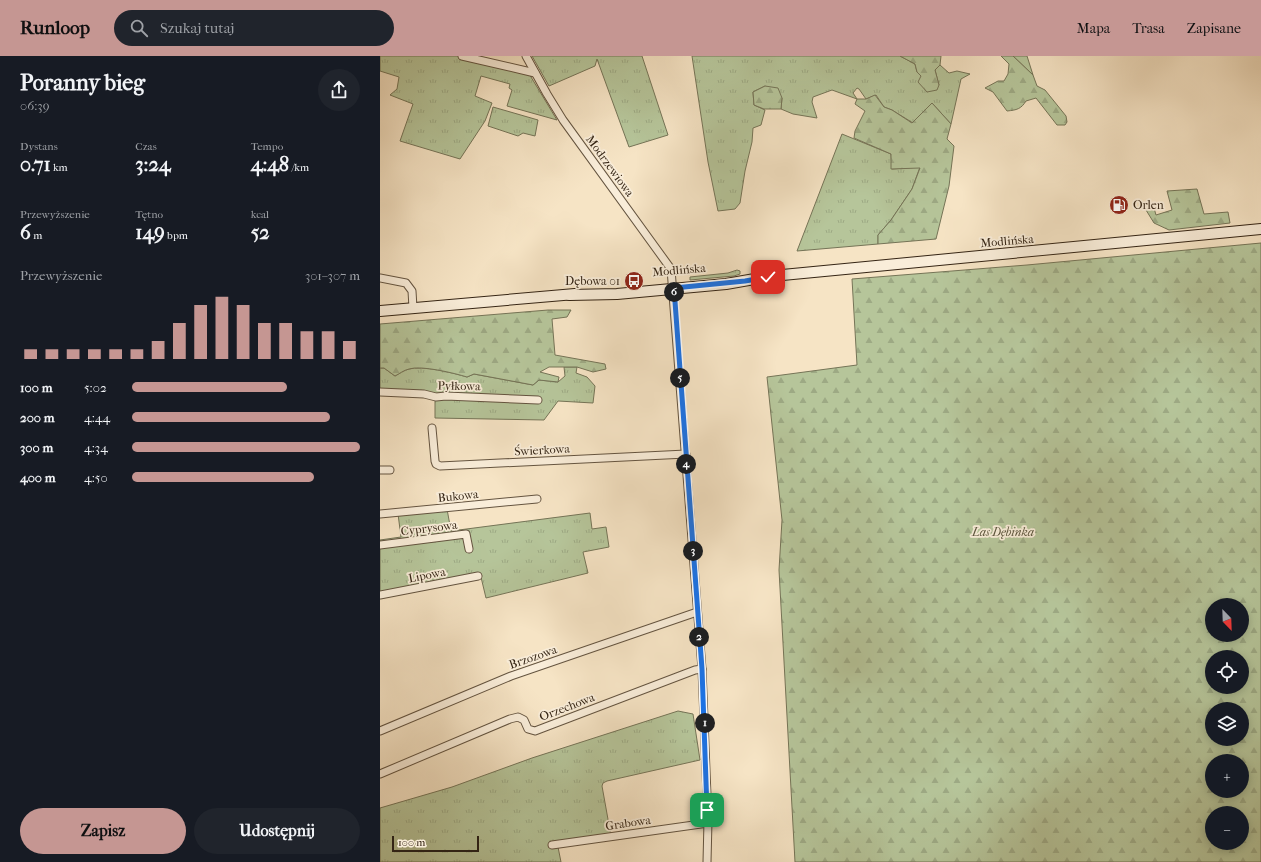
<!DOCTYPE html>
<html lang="pl">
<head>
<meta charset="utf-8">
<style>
  :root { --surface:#171b24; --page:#20242c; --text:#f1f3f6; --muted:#9ea1a6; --accent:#c59692 }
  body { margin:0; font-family:"IM FELL French Canon",serif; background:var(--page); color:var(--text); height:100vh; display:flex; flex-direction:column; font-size:15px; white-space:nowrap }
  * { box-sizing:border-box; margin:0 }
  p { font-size:13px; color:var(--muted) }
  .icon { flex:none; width:22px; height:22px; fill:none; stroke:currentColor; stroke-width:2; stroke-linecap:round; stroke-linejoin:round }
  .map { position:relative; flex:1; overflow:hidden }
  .side { display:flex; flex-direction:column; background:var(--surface); width:380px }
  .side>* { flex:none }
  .needle { width:26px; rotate:157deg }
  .fabs { position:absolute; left:825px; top:542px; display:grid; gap:8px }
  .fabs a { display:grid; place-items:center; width:44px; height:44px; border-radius:50%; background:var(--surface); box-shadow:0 2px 10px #0003; font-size:20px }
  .scale { position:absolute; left:12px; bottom:10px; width:87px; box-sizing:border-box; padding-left:4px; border:2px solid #342414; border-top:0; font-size:11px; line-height:14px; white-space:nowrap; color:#342414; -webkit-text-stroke:3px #f9edd9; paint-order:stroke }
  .pin { position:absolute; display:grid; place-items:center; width:34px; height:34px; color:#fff; margin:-17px; border-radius:8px; box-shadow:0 2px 6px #0006 }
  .km { position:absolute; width:20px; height:20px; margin:-10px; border-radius:50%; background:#222; color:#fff; font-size:11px; line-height:20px; text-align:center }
  .round { display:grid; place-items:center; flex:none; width:42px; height:42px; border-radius:21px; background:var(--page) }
  .summary { display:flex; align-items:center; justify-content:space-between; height:68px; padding:0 20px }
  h1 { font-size:22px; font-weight:700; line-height:30px }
  .stats { display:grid; grid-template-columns:repeat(3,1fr); gap:6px; height:68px; padding:4px 20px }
  .stats div { display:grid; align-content:center }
  .stats b { font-size:20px; font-weight:700 }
  .stats small { font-size:11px; font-weight:400 }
  .stats p { font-size:11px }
  .chart { height:112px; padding:8px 20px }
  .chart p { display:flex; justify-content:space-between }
  .chart svg { width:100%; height:72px; margin-top:4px; stroke:var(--accent); stroke-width:6 }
  .cta { display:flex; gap:8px; margin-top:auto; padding:8px 20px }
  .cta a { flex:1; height:46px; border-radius:24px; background:var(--accent); color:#111; font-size:16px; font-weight:700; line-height:46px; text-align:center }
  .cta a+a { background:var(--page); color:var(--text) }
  ul { padding:0 20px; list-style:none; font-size:13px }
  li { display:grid; grid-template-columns:64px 48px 1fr; align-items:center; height:30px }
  li i { height:10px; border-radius:5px; background:var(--accent) }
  header { display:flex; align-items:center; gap:24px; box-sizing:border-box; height:56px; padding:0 20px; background:var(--accent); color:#111 }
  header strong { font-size:19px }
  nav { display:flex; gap:22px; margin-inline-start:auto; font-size:14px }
  .search { width:280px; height:36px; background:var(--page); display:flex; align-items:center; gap:10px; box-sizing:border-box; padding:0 14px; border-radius:22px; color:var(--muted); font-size:15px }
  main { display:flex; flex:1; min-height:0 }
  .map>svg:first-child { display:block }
  .grass { fill:url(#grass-tufts); stroke:#757457 }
  .forest { fill:url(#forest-firs); stroke:#757457; fill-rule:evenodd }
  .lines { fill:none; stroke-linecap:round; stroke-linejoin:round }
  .minor-casing { stroke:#645440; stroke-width:9 }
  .secondary-casing { stroke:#342414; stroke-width:12 }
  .minor { stroke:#f9edd9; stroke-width:7 }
  .secondary { stroke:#f9edd9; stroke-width:10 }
  .route-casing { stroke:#fff; stroke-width:8 }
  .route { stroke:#1a73e8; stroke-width:5 }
  .labels { text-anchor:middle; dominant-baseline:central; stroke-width:3.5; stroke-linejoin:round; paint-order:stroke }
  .street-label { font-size:12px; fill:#342414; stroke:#f9edd9 }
  .poi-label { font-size:12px; fill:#342414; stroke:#f9edd9; text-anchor:start }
  .park-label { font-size:12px; font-style:italic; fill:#5b543c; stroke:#f9edd9 }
</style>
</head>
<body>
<header>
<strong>Runloop</strong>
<div class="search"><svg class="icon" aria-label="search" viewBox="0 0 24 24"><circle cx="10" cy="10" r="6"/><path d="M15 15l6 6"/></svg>Szukaj tutaj</div>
<nav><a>Mapa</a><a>Trasa</a><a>Zapisane</a></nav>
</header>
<main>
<section class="side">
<div class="summary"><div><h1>Poranny bieg</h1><p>06:39</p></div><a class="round"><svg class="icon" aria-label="share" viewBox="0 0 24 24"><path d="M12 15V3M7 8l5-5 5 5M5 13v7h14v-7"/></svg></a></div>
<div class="stats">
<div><p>Dystans</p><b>0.71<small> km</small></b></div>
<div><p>Czas</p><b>3:24</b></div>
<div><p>Tempo</p><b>4:48<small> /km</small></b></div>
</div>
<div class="stats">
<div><p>Przewyższenie</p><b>6<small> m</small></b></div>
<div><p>Tętno</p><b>149<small> bpm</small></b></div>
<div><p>kcal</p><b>52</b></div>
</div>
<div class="chart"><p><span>Przewyższenie</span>301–307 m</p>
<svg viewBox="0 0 160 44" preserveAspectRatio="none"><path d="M5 44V38M15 44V38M25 44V38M35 44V38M45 44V38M55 44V38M65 44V33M75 44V22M85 44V11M95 44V6M105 44V11M115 44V22M125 44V22M135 44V27M145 44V27M155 44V33"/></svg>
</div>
<ul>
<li><b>100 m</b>5:02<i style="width:68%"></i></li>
<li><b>200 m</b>4:44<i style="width:87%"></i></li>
<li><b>300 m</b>4:34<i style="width:100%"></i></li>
<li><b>400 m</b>4:50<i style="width:80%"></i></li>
</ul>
<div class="cta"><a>Zapisz</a><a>Udostępnij</a></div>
</section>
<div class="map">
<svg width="881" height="806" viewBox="0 0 881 806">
  <defs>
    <pattern id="grass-tufts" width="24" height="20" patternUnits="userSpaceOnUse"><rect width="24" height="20" fill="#b6c59a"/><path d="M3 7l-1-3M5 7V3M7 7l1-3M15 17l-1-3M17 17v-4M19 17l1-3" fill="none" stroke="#9da984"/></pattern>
    <pattern id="forest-firs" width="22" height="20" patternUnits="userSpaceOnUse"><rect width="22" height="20" fill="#b6c59a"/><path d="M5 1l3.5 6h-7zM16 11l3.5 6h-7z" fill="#9da984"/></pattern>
  </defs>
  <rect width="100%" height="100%" fill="#f6e4c5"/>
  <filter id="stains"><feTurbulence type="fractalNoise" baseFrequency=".005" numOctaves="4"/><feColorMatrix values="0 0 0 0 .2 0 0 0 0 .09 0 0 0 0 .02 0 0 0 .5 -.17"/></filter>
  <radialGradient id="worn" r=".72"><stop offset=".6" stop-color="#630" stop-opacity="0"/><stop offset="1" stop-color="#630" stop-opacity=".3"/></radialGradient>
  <g class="grass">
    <polygon points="0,0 85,0 148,16 177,64 127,50 132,34 129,32 130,28 101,20 95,40 112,47 105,65 80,103 20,85 33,48 10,39 17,33 19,21 0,15"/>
    <polygon points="152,0 262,0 288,79 249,91 217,3 215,10 169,30"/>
    <polygon points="312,0 520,0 535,8 537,16 559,29 555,14 560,9 569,17 577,15 590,18 581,23 571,68 552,47 533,67 512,54 504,51 496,39 486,43 479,33 477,32 473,37 477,43 452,34 433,41 432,46 437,62 413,58 401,53 402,42 385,30 373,36 374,49 385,54 381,69 373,72 372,86 365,115 360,147 355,153 338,155 328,106"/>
    <polygon points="633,0 647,0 653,19"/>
    <polygon points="113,51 158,64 155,80 143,77 138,80 108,70"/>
    <polygon points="462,78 511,98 512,113 540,111 532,133 511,164 498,179 498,188 417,195"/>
    <polygon points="357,214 360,215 360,218 354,220 310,224 310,221 348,217"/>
    <path d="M184 311H197L196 317 207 321 215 330 213 347 178 345 164 364 55 362V337L0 336V312H4L15 320C19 318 24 314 29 313 41 309 74 317 87 321L94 318 153 329 159 324 178 326 185 320Z"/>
    <polygon points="67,453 71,475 210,457 212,473 226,471 229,491 203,496 208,517 106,542 100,517 0,536 0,484 21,481 18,458"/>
    <polygon points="298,655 313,658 320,704 227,725 223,727 222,730 231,780 177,786 181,806 0,806 0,752 72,731 152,702"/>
  </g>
  <g class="forest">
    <polygon points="520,0 561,0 560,9 555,14 559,29 557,34 547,36 538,26 541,20 537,16 535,8"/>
    <path d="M621 0H633L653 19 657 30 665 34 686 60 687 66 685 69H677L656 42 646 45C641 53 637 54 627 55L613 36 605 32 618 25H624L628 18 629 8Z"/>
    <polygon points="385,30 398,32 402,42 401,53 384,53 374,49 373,36"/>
    <polygon points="495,39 504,51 512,54 532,67 552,47 571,68 567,83 574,90 569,130 556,183 498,188 498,179 511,164 532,133 540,112 511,113 511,98 474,82 475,75 485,55 475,48 477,43 486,43"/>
    <polygon points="817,133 824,158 848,156 850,167 789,174 774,167 766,154 774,152 776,159 792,154 787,135"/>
    <path d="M881 187V806H415L399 514 402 464 387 321 477 309 472 223 647 209ZM832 549H862V579H832ZM832 601H862V631H832ZM832 653H862V683H832ZM832 705H862V735H832ZM832 757H862V787H832Z"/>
    <path d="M168 254H191L187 261 172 263 175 299 225 308 226 313 213 316 197 311H169L160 316 179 321 178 326 159 324 153 329 94 318 87 321C74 317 41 309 29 313 24 314 19 318 15 320L4 312H0V268Z"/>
  </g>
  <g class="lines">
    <g class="minor-casing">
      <g id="minor">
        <polyline points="82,0 155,17"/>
        <polyline points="146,0 167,38 183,64 291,213 322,613 328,765 327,806"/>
        <polyline points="0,222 26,227 32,235 33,252"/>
        <polyline points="0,336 44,338 56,341 66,340 158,344"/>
        <polyline points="52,372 55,405 56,408 60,410 306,398"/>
        <polyline points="0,414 10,414"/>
        <polyline points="0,458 157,443"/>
        <polyline points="0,489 86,478 89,493"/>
        <polyline points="0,539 98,520"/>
        <polyline points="0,675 131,620 317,556"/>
        <polyline points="0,718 130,663 138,661 144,664 148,673 155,675 315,614 322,613"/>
        <polyline points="172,789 328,767"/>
      </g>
    </g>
    <g class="secondary-casing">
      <g id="secondary">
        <polyline points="189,239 237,238 346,228 392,220 881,173"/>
        <polyline points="0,255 195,238"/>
      </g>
    </g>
    <use href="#minor" class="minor"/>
    <use href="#secondary" class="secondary"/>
  </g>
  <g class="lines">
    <g class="route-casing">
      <polyline id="route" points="327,754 322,613 294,232 365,225 388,221"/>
    </g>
    <use href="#route" class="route"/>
  </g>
  <defs>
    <g id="fuel-disc" transform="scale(1)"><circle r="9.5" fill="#8f2418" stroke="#f9edd9"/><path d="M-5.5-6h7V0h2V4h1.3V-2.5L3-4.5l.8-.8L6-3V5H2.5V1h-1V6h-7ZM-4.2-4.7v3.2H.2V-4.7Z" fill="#fff"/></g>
    <g id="bus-disc" transform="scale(1)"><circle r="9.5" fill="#8f2418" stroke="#f9edd9"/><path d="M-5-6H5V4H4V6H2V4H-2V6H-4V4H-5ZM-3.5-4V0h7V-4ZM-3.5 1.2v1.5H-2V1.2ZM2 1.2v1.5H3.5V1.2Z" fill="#fff"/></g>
  </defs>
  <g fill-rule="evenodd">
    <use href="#fuel-disc" x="739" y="149"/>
    <use href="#bus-disc" x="254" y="225"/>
  </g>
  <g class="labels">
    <g class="street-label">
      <text transform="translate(230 110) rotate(54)">Modrzewiowa</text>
      <text transform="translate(627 185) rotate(-5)">Modlińska</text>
      <text transform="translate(299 214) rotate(-5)">Modlińska</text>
      <text transform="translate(79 330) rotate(1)">Pyłkowa</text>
      <text transform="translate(162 394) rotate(-3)">Świerkowa</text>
      <text transform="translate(78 440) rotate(-6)">Bukowa</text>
      <text transform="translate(49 472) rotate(-7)">Cyprysowa</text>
      <text transform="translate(47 519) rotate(-11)">Lipowa</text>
      <text transform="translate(153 601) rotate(-19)">Brzozowa</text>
      <text transform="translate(187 651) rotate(-21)">Orzechowa</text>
      <text transform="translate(248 767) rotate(-8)">Grabowa</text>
    </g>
    <g class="poi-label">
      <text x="753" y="149">Orlen</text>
      <text x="240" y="225" text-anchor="end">Dębowa 01</text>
    </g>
    <g class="park-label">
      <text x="623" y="476">Las Dębinka</text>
    </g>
  </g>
  <rect width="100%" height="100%" filter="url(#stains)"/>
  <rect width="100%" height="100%" fill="url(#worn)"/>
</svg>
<div class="fabs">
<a><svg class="needle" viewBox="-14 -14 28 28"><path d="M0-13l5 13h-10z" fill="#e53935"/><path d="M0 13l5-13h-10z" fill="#9ea1a6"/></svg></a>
<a><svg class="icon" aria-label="locate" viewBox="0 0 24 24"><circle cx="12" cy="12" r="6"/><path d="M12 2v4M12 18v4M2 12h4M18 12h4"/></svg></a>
<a><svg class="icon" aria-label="layers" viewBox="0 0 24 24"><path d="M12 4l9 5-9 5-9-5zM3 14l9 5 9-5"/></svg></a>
<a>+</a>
<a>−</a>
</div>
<div class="scale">100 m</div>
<div class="pin" style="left:327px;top:754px;background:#1e9e55"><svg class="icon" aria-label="arrive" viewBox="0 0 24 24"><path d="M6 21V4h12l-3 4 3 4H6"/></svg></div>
<div class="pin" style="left:388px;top:221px;background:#d93025"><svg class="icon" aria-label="check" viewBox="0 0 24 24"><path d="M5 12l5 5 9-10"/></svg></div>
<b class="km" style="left:325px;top:667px">1</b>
<b class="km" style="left:319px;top:581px">2</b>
<b class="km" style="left:313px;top:495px">3</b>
<b class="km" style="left:306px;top:408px">4</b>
<b class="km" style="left:300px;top:322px">5</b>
<b class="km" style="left:294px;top:236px">6</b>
</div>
</main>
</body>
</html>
